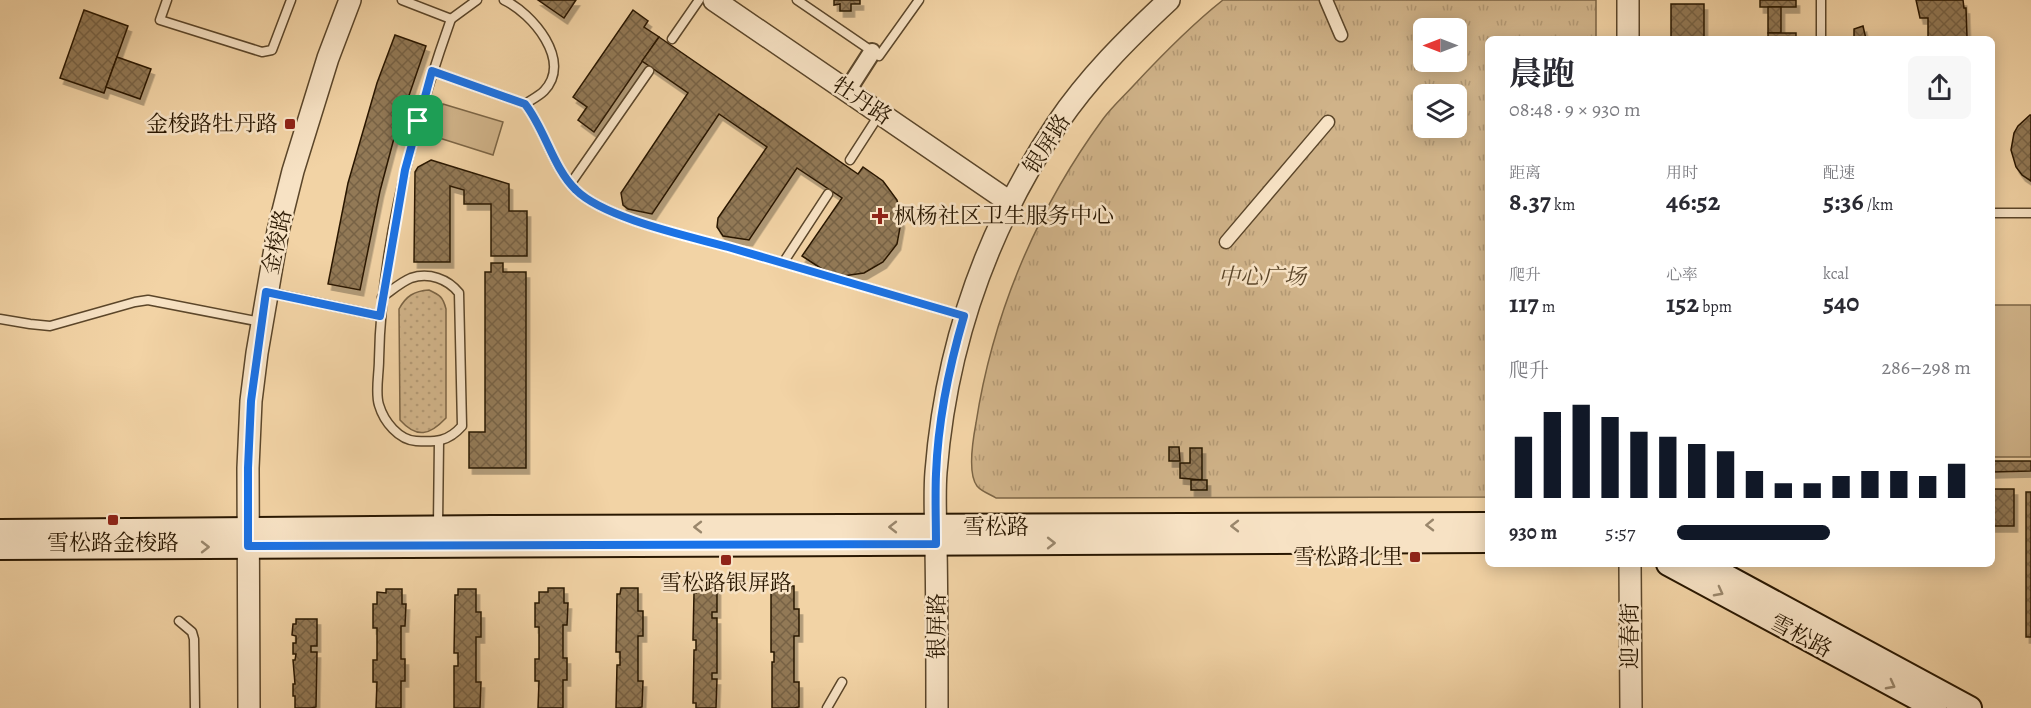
<!DOCTYPE html>
<html lang="zh">
<head>
<meta charset="utf-8">
<style>
  :root { --surface:#fff; --page:#f7f7f7; --text:#2b2b33; --muted:#7c7c81; --accent:#111827 }
  body { margin:0; font-family:Alegreya,"Noto Serif SC",serif; background:var(--page); color:var(--text); height:100vh; display:flex; flex-direction:column; font-size:22px; white-space:nowrap }
  * { box-sizing:border-box; margin:0 }
  p { font-size:20px; color:var(--muted) }
  .icon { flex:none; width:33px; height:33px; fill:none; stroke:currentColor; stroke-width:2; stroke-linecap:round; stroke-linejoin:round }
  .map { position:relative; flex:1; overflow:hidden }
  .panel { position:absolute; left:1485px; top:36px; width:510px; height:531px; display:flex; flex-direction:column; background:var(--surface); border-radius:9px; box-shadow:0 3px 15px #0003 }
  .panel>* { flex:none }
  .needle { width:39px; rotate:270deg }
  .buttons { position:absolute; left:1413px; top:18px; display:grid; gap:12px }
  .buttons a { display:grid; place-items:center; width:54px; height:54px; border-radius:9px; background:var(--surface); box-shadow:0 3px 15px #0003; font-size:30px }
  .pin { position:absolute; display:grid; place-items:center; width:51px; height:51px; color:#fff; margin:-26px; border-radius:12px; box-shadow:0 3px 9px #0006 }
  .round { display:grid; place-items:center; flex:none; width:63px; height:63px; border-radius:9px; background:var(--page) }
  .headline { display:flex; align-items:center; justify-content:space-between; height:102px; padding:0 24px }
  h1 { font-size:33px; font-weight:700; line-height:45px }
  .figures { display:grid; grid-template-columns:repeat(3,1fr); gap:9px; height:102px; padding:6px 24px }
  .figures div { display:grid; align-content:center }
  .figures b { font-size:26px; font-weight:700 }
  .figures small { font-size:16px; font-weight:400 }
  .figures p { font-size:16px }
  .chart { height:168px; padding:12px 24px }
  .chart p { display:flex; justify-content:space-between }
  .chart svg { width:100%; height:108px; margin-top:6px; stroke:var(--accent); stroke-width:6 }
  ul { padding:0 24px; list-style:none; font-size:20px }
  li { display:grid; grid-template-columns:96px 72px 1fr; align-items:center; height:45px }
  li i { height:15px; border-radius:8px; background:var(--accent) }
  .map>svg:first-child { display:block }
  .grass { fill:url(#grass-dots); stroke:#7c6545; stroke-width:1.5 }
  .park { fill:url(#park-tufts); stroke:#7c6545; stroke-width:1.5; fill-rule:evenodd }
  .pitch { fill:#d0b389; stroke:#7c6545; stroke-width:1.5 }
  .building { fill:url(#building-cross-hatch); stroke:#291701; stroke-width:1.5; filter:url(#shadow) }
  .lines { fill:none; stroke-linecap:round; stroke-linejoin:round }
  .service-casing { stroke:#5b462a; stroke-width:11 }
  .pedestrian-casing { stroke:#5b462a; stroke-width:15 }
  .minor-casing { stroke:#5b462a; stroke-width:20 }
  .tertiary-casing { stroke:#5b462a; stroke-width:24 }
  .secondary-casing { stroke:#291701; stroke-width:26 }
  .service { stroke:#f7e2c4; stroke-width:8 }
  .pedestrian { stroke:#f7e2c4; stroke-width:12 }
  .minor { stroke:#f7e2c4; stroke-width:16 }
  .tertiary { stroke:#f7e2c4; stroke-width:21 }
  .secondary { stroke:#f7e2c4; stroke-width:22 }
  .oneway { stroke:#9a876c }
  .route-casing { stroke:#fff; stroke-width:12 }
  .route { stroke:#1a73e8; stroke-width:8 }
  .poi-dot { fill:#8f2418; stroke:#f7e2c4; stroke-width:2 }
  .labels { text-anchor:middle; dominant-baseline:central; stroke-width:5; stroke-linejoin:round; paint-order:stroke }
  .street-label { font-size:22px; fill:#291701; stroke:#f7e2c4 }
  .poi-label { font-size:22px; fill:#291701; stroke:#f7e2c4; text-anchor:end }
  .park-label { font-size:22px; font-style:italic; fill:#5b462a; stroke:#f7e2c4 }
</style>
</head>
<body>
<div class="map">
<svg width="2031" height="708" viewBox="0 0 2031 708">
  <defs>
    <pattern id="grass-dots" width="8" height="8" patternUnits="userSpaceOnUse" patternTransform="scale(1.5)"><rect width="8" height="8" fill="#d0b389"/><path d="M2 2h.1M6 6h.1" fill="none" stroke="#b39974" stroke-width="1.8" stroke-linecap="round"/></pattern>
    <pattern id="park-tufts" width="24" height="20" patternUnits="userSpaceOnUse" patternTransform="scale(1.5)"><rect width="24" height="20" fill="#d0b389"/><path d="M3 7l-1-3M5 7V3M7 7l1-3M15 17l-1-3M17 17v-4M19 17l1-3" fill="none" stroke="#b39974"/></pattern>
    <pattern id="building-cross-hatch" width="8" height="8" patternUnits="userSpaceOnUse" patternTransform="scale(1.5)"><rect width="8" height="8" fill="#927956"/><path d="M0 0l8 8M0 8l8-8" fill="none" stroke="#776245"/></pattern>
    <filter id="shadow"><feDropShadow dx="3.5" dy="6" stdDeviation="0" flood-color="#0004"/></filter>
  </defs>
  <rect width="100%" height="100%" fill="#f2d3a5"/>
  <filter id="stains"><feTurbulence type="fractalNoise" baseFrequency=".00333" numOctaves="4"/><feColorMatrix values="0 0 0 0 .2 0 0 0 0 .09 0 0 0 0 .02 0 0 0 .5 -.17"/></filter>
  <radialGradient id="worn" r=".72"><stop offset=".6" stop-color="#630" stop-opacity="0"/><stop offset="1" stop-color="#630" stop-opacity=".3"/></radialGradient>
  <path class="grass" d="M429 290C440 295 443 297 446 309V418C430 435 417 439 400 420L399 309C406 296 414 291 429 290Z"/>
  <path class="park" d="M1223 0H1596V39H1488V497L996 498C990 494 982 492 977 486 967 473 973 439 976 423 993 313 1037 209 1103 119 1112 107 1124 96 1134 85 1162 55 1190 26 1223 0ZM1424 28H1456V62H1424ZM1424 94H1456V128H1424Z"/>
  <g class="pitch">
    <polygon points="443,104 503,122 493,155 433,136"/>
    <rect x="1992" y="305" width="39" height="152"/>
  </g>
  <g class="building">
    <polygon points="538,0 576,0 564,18"/>
    <polygon points="834,0 860,0 860,4 851,4 851,11 840,11 840,4 834,5"/>
    <rect x="1760" y="0" width="36" height="7"/>
    <polygon points="1916,0 1963,0 1964,8 1966,8 1967,37 1964,37 1964,39 1928,39 1928,18 1920,18"/>
    <rect x="1671" y="4" width="33" height="35"/>
    <rect x="1768" y="7" width="13" height="26"/>
    <polygon points="84,10 128,26 104,93 60,78"/>
    <polygon points="633,10 648,21 644,27 659,37 594,132 578,120 587,107 573,97"/>
    <polygon points="1863,26 1866,39 1854,39 1854,29"/>
    <rect x="1768" y="33" width="28" height="6"/>
    <polygon points="395,35 426,46 393,142 380,191 360,290 328,284 348,183 377,83"/>
    <polygon points="659,37 858,174 863,167 883,181 897,200 901,222 897,244 883,262 864,273 843,276 822,269 802,256 842,198 797,168 749,240 723,236 717,227 718,218 767,147 719,114 652,214 628,209 623,205 621,193 688,93 642,61"/>
    <polygon points="117,57 151,69 140,99 106,87"/>
    <polygon points="2030,115 2031,115 2031,181 2022,175 2016,167 2011,150 2014,133 2018,126"/>
    <polygon points="431,160 509,184 509,211 527,211 527,256 491,256 491,204 464,204 464,190 450,186 450,262 414,262 415,172 418,167"/>
    <polygon points="491,263 503,263 503,272 526,272 526,468 469,468 469,432 485,432 485,272 491,272"/>
    <polygon points="1169,447 1179,447 1180,461 1169,461"/>
    <polygon points="1190,448 1202,448 1202,480 1180,478 1180,463 1190,463"/>
    <polygon points="1992,461 2031,461 2031,471 1992,472"/>
    <rect x="1191" y="480" width="16" height="10"/>
    <rect x="1992" y="489" width="22" height="37"/>
    <rect x="2026" y="492" width="5" height="145"/>
    <polygon points="696,586 717,586 717,612 712,612 712,618 717,618 717,673 712,673 712,679 717,679 716,708 696,708 696,703 693,703 694,650 696,650 696,640 693,640 694,593 696,593"/>
    <polygon points="774,586 794,586 794,609 799,609 799,636 794,636 794,682 799,682 799,707 794,708 772,708 772,662 774,662 774,652 771,652 771,592 774,592"/>
    <polygon points="548,588 564,588 564,603 568,603 567,625 563,625 563,658 567,658 567,680 563,680 563,708 538,708 539,681 535,681 535,659 539,659 539,627 535,627 535,603 539,603 539,592 548,592"/>
    <polygon points="621,588 638,588 638,611 643,611 643,636 638,636 638,681 643,681 642,707 637,708 616,708 617,665 620,665 620,652 616,652 617,594 620,594"/>
    <polygon points="386,589 402,589 402,604 406,604 405,626 401,626 401,659 405,659 405,681 401,681 401,708 376,708 377,682 373,682 373,660 377,660 377,628 373,628 373,604 377,604 377,592 386,593"/>
    <polygon points="458,589 476,589 476,612 481,612 481,637 476,637 476,682 481,682 480,708 454,708 454,666 458,666 458,653 454,653 455,595 458,595"/>
    <polygon points="296,619 317,619 317,646 311,646 311,652 317,652 316,707 311,708 295,708 295,696 293,696 293,684 295,684 293,660 295,660 296,654 293,654 293,643 296,643 296,636 292,635 293,624 296,624"/>
  </g>
  <g class="lines">
    <g class="service-casing">
      <g id="service">
        <polyline points="167,0 160,20 262,52 272,50 291,0"/>
        <path d="M504 0C532 13 573 61 544 91 539 96 531 100 525 104"/>
        <polyline points="797,0 879,56 919,0"/>
        <polyline points="1821,0 1821,39"/>
        <polyline points="451,19 477,0"/>
        <polyline points="672,39 699,0"/>
        <path d="M432 71 525 104C545 129 552 167 576 190 604 218 688 236 728 247 807 270 885 293 964 316"/>
        <polyline points="850,160 879,115"/>
        <polyline points="571,183 649,71"/>
        <polyline points="1992,213 2031,213"/>
        <polyline points="783,263 828,194"/>
        <polyline points="267,292 380,316"/>
        <path d="M382 297C391 291 401 282 411 278 429 272 448 279 459 293L462 426C448 442 436 442 416 441 399 440 384 422 379 405 375 393 379 374 379 360 381 246 413 126 451 19L402 0"/>
        <polyline points="0,319 30,324 50,326 135,302 148,300 261,322"/>
        <polyline points="438,525 439,441"/>
        <polyline points="179,621 192,632 194,639 195,708"/>
        <polyline points="827,708 842,682"/>
      </g>
    </g>
    <g class="pedestrian-casing">
      <g id="pedestrian">
        <polyline points="1326,0 1341,35"/>
        <polyline points="1226,242 1328,122"/>
      </g>
    </g>
    <g class="minor-casing">
      <polyline id="minor" points="847,91 872,52"/>
    </g>
    <g class="tertiary-casing">
      <g id="tertiary">
        <polyline points="714,0 1011,203"/>
        <polyline points="1628,0 1628,39"/>
        <polyline points="1630,564 1631,708"/>
        <polyline points="249,708 248,468 251,401 257,353 278,231 293,171 328,58 350,0"/>
        <path d="M937 708C937 655 937 602 936 549 936 524 934 497 936 472 946 345 986 230 1057 124 1088 78 1128 38 1169 0"/>
      </g>
    </g>
    <g class="secondary-casing">
      <g id="secondary">
        <polyline points="0,531 492,527 1488,524"/>
        <polyline points="0,548 1488,541"/>
        <polyline points="1668,564 1935,708"/>
        <polyline points="1704,564 1970,708"/>
      </g>
    </g>
    <use href="#service" class="service"/>
    <use href="#pedestrian" class="pedestrian"/>
    <use href="#minor" class="minor"/>
    <use href="#tertiary" class="tertiary"/>
    <use href="#secondary" class="secondary"/>
  </g>
  <defs><path id="oneway-chevron" d="M-2-3.5L2.5 0L-2 3.5" fill="none" stroke-width="1.6" stroke-linecap="round" stroke-linejoin="round" transform="scale(1.5)"/></defs>
  <g class="oneway">
    <use href="#oneway-chevron" transform="translate(1430 525) rotate(179)"/>
    <use href="#oneway-chevron" transform="translate(1235 526) rotate(180)"/>
    <use href="#oneway-chevron" transform="translate(698 527) rotate(180)"/>
    <use href="#oneway-chevron" transform="translate(893 527) rotate(180)"/>
    <use href="#oneway-chevron" transform="translate(1051 543)"/>
    <use href="#oneway-chevron" transform="translate(205 547)"/>
    <use href="#oneway-chevron" transform="translate(1719 592) rotate(28)"/>
    <use href="#oneway-chevron" transform="translate(1891 685) rotate(28)"/>
  </g>
  <g class="lines">
    <g class="route-casing">
      <path id="route" d="M432 71 525 104C545 129 553 168 576 190 604 218 688 236 728 247 807 270 885 293 964 316 949 367 938 421 936 474 935 497 936 521 936 544L248 546V468L251 401 266 292 380 316 405 170Z"/>
    </g>
    <use href="#route" class="route"/>
  </g>
  <g class="poi-dot">
    <rect x="284" y="118" width="12" height="12" rx="3"/>
    <path d="M877 207h6v6h6v6h-6v6h-6v-6h-6v-6h6z"/>
    <rect x="107" y="514" width="12" height="12" rx="3"/>
    <rect x="1409" y="551" width="12" height="12" rx="3"/>
    <rect x="720" y="554" width="12" height="12" rx="3"/>
  </g>
  <g class="labels">
    <g class="street-label">
      <text transform="translate(862 101) rotate(34)">牡丹路</text>
      <text transform="translate(1047 144) rotate(-57)">银屏路</text>
      <text transform="translate(277 242) rotate(-78)">金梭路</text>
      <text x="996" y="527">雪松路</text>
      <text transform="translate(937 626) rotate(-90)">银屏路</text>
      <text transform="translate(1630 636) rotate(-90)">迎春街</text>
      <text transform="translate(1801 636) rotate(28)">雪松路</text>
    </g>
    <g class="poi-label">
      <text x="278" y="124">金梭路牡丹路</text>
      <text x="894" y="216" text-anchor="start">枫杨社区卫生服务中心</text>
      <text x="113" y="543" text-anchor="middle">雪松路金梭路</text>
      <text x="1403" y="557">雪松路北里</text>
      <text x="726" y="583" text-anchor="middle">雪松路银屏路</text>
    </g>
    <g class="park-label">
      <text x="1262" y="277">中心广场</text>
    </g>
  </g>
  <rect width="100%" height="100%" filter="url(#stains)"/>
  <rect width="100%" height="100%" fill="url(#worn)"/>
</svg>
<div class="buttons">
<a><svg class="needle" viewBox="-14 -14 28 28"><path d="M0-13l5 13h-10z" fill="#e53935"/><path d="M0 13l5-13h-10z" fill="#7c7c81"/></svg></a>
<a><svg class="icon" aria-label="layers" viewBox="0 0 24 24"><path d="M12 4l9 5-9 5-9-5zM3 14l9 5 9-5"/></svg></a>
</div>
<div class="pin" style="left:418px;top:121px;background:#1e9e55"><svg class="icon" aria-label="arrive" viewBox="0 0 24 24"><path d="M6 21V4h12l-3 4 3 4H6"/></svg></div>
<section class="panel">
<div class="headline"><div><h1>晨跑</h1><p>08:48 · 9 × 930 m</p></div><a class="round"><svg class="icon" aria-label="share" viewBox="0 0 24 24"><path d="M12 15V3M7 8l5-5 5 5M5 13v7h14v-7"/></svg></a></div>
<div class="figures">
<div><p>距离</p><b>8.37<small> km</small></b></div>
<div><p>用时</p><b>46:52</b></div>
<div><p>配速</p><b>5:36<small> /km</small></b></div>
</div>
<div class="figures">
<div><p>爬升</p><b>117<small> m</small></b></div>
<div><p>心率</p><b>152<small> bpm</small></b></div>
<div><p>kcal</p><b>540</b></div>
</div>
<div class="chart"><p><span>爬升</span>286–298 m</p>
<svg viewBox="0 0 160 44" preserveAspectRatio="none"><path d="M5 44V19M15 44V9M25 44V6M35 44V11M45 44V17M55 44V19M65 44V22M75 44V25M85 44V33M95 44V38M105 44V38M115 44V35M125 44V33M135 44V33M145 44V35M155 44V30"/></svg>
</div>
<ul>
<li><b>930 m</b>5:57<i style="width:52%"></i></li>
</ul>
</section>
</div>
</body>
</html>
